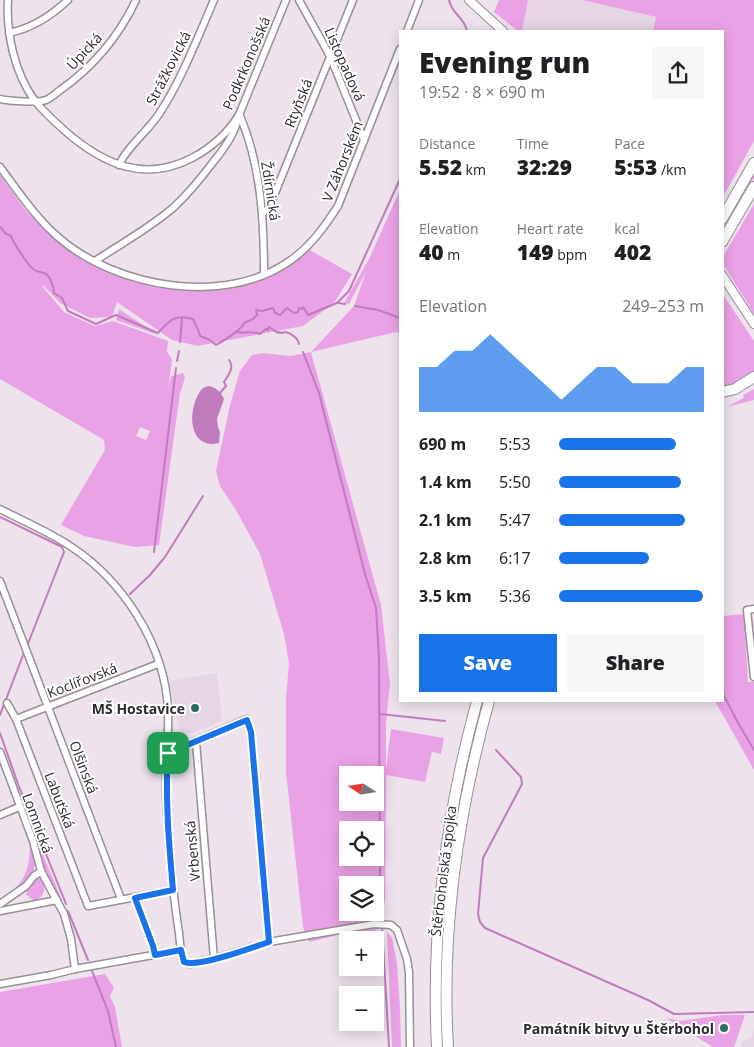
<!DOCTYPE html>
<html lang="en">
<head>
<meta charset="utf-8">
<style>
  :root { --surface:#fff; --page:#f6f6f6; --text:#202124; --muted:#757577; --accent:#1a73e8 }
  body { margin:0; font-family:"Open Sans",sans-serif; background:var(--page); color:var(--text); height:100vh; display:flex; flex-direction:column; font-size:19px; white-space:nowrap }
  * { box-sizing:border-box; margin:0 }
  p { font-size:16px; color:var(--muted) }
  .icon { flex:none; width:28px; height:28px; fill:none; stroke:currentColor; stroke-width:2; stroke-linecap:round; stroke-linejoin:round }
  .map { position:relative; flex:1; overflow:hidden }
  .details { position:absolute; left:399px; top:30px; width:325px; height:672px; display:flex; flex-direction:column; background:var(--surface); border-radius:0px; box-shadow:0 2px 12px #0003 }
  .details>* { flex:none }
  .needle { width:32px; rotate:282deg }
  .fabs { position:absolute; left:339px; top:766px; display:grid; gap:10px }
  .fabs a { display:grid; place-items:center; width:45px; height:45px; border-radius:0px; background:var(--surface); box-shadow:0 2px 12px #0003; font-size:25px }
  .pin { position:absolute; display:grid; place-items:center; width:42px; height:42px; color:#fff; margin:-21px; border-radius:10px; box-shadow:0 2px 8px #0006 }
  .round { display:grid; place-items:center; flex:none; width:52px; height:52px; border-radius:0px; background:var(--page) }
  .headline { display:flex; align-items:center; justify-content:space-between; height:85px; padding:0 20px }
  h1 { font-size:28px; font-weight:800; line-height:38px }
  .stats { display:grid; grid-template-columns:repeat(3,1fr); gap:8px; height:85px; padding:5px 20px }
  .stats div { display:grid; align-content:center }
  .stats b { font-size:21px; font-weight:800 }
  .stats small { font-size:14px; font-weight:400 }
  .stats p { font-size:14px }
  .chart { height:140px; padding:10px 20px }
  .chart p { display:flex; justify-content:space-between }
  .chart svg { width:100%; height:90px; margin-top:5px; fill:var(--accent); opacity:.7 }
  .button { display:flex; gap:10px; margin-top:auto; padding:10px 20px }
  .button a { flex:1; height:58px; border-radius:0px; background:var(--accent); color:#fff; font-size:20px; font-weight:800; line-height:58px; text-align:center }
  .button a+a { background:var(--page); color:var(--text) }
  ul { padding:0 20px; list-style:none; font-size:16px }
  li { display:grid; grid-template-columns:80px 60px 1fr; align-items:center; height:38px }
  li i { height:12px; border-radius:6px; background:var(--accent) }
  .map>svg:first-child { display:block }
  .built { fill:#e6d6e5 }
  .green { fill:#e9a2e5; fill-rule:evenodd }
  .water { fill:#c07bbd }
  .lines { fill:none; stroke-linecap:round; stroke-linejoin:round }
  .stream { stroke:#c07bbd; stroke-width:2 }
  .minor-casing { stroke:#988f97; stroke-width:9 }
  .tertiary-casing { stroke:#988f97; stroke-width:10 }
  .trunk-casing { stroke:#988f97; stroke-width:12 }
  .minor { stroke:#fff; stroke-width:6 }
  .tertiary { stroke:#fff; stroke-width:8 }
  .trunk { stroke:#fff; stroke-width:10 }
  .route-casing { stroke:#fff; stroke-width:10 }
  .route { stroke:#1a73e8; stroke-width:6 }
  .poi-dot { fill:#286d60; stroke:#fff; stroke-width:2 }
  .labels { text-anchor:middle; dominant-baseline:central; stroke-width:4; stroke-linejoin:round; paint-order:stroke }
  .street-label { font-size:14px; fill:#2d292d; stroke:#fff }
  .poi-label { font-size:14px; font-weight:bold; fill:#2d292d; stroke:#fff; text-anchor:end }
</style>
</head>
<body>
<div class="map">
<svg width="754" height="1047" viewBox="0 0 754 1047">
  <rect width="100%" height="100%" fill="#eee3ed"/>
  <g class="built">
    <polygon points="528,0 582,0 656,17 653,31 522,31"/>
    <polygon points="217,673 222,721 193,733 182,734 175,713 170,681"/>
    <polygon points="754,1030 754,1047 742,1047 742,1042 752,1037"/>
  </g>
  <g class="green">
    <polygon points="499,0 528,0 522,31 518,31 494,12"/>
    <polygon points="582,0 754,0 754,141 723,197 722,31 653,31 656,17"/>
    <polygon points="754,172 754,178 723,234 723,228"/>
    <path d="M0 175 27 212 47 232 84 261 130 278 177 289H220L265 276 306 248 352 274 334 303 303 326 198 346 172 340 117 302 112 317 90 318 60 303 43 285 42 286 64 312 95 326 113 321 168 341 167 351 172 360 168 390 171 376 183 373 185 378 180 393 159 545 135 547 84 536 61 525 105 450 104 440 0 379ZM140 427 150 431 146 440 136 436Z"/>
    <path d="M400 190V334L396 332 311 352 381 605 390 684 386 722V769L391 729 444 738 441 754 432 752 425 782 386 775 385 901 375 936 369 932 355 934 354 931 309 942 303 927 286 772V699L289 663 284 634 260 554 236 510 220 486 216 471 230 405 240 371 252 355 263 353 291 356 311 352 354 306 366 272 349 304 344 303 369 259ZM348 775H375V802H348ZM348 830H375V858H348ZM348 885H375V912H348Z"/>
    <polygon points="754,204 754,314 723,264 722,258"/>
    <polygon points="722,293 754,341 754,371 739,383 722,389"/>
    <polygon points="119,309 158,335 116,320"/>
    <polygon points="754,389 754,400 727,407 744,398 743,395"/>
    <polygon points="744,614 748,682 754,682 754,770 715,701 722,701 723,616"/>
    <path d="M482 701H485L463 787 444 1047H440C440 995 440 943 445 891 451 827 466 764 482 701Z"/>
    <polygon points="37,841 62,900 61,900 44,868 34,842"/>
    <path d="M30 844C43 867 30 881 10 893 28 877 29 867 30 844Z"/>
    <path d="M39 878 44 882C46 892 42 898 33 902L32 898 30 899 29 896 25 895 27 893 26 889 36 879Z"/>
    <polygon points="387,932 392,938 397,963 400,1007 401,1047 392,1047"/>
    <polygon points="105,974 114,988 110,996 115,1007 122,1047 0,1047 0,992"/>
    <polygon points="723,1015 745,1015 734,1047 713,1047 666,1018 680,1021"/>
  </g>
  <path class="water" d="M208 386C216 387 221 392 224 399L217 419 218 427 220 432 219 443C186 451 187 404 203 388Z"/>
  <g class="lines">
    <g class="stream">
      <path d="M449 0C452 15 464 16 467 31"/>
      <path d="M0 227 5 233 11 236C12 241 28 265 33 269 41 275 46 269 51 281 53 286 54 287 54 293L62 298 68 311 96 324 116 315 158 333C170 320 174 314 193 319 195 325 199 330 200 336L210 340 216 345C223 341 241 330 244 323L253 319 257 315 256 310 262 311 273 308 275 313 280 315 287 308 294 313 298 312 299 308 302 309 303 307 308 315 337 303 349 291 400 179"/>
      <polyline points="338,303 345,304"/>
      <polyline points="355,306 378,310 400,318"/>
      <path d="M237 332C247 334 248 330 260 334L266 329 268 330 269 327 278 333 279 332 282 333 285 332C291 333 298 338 299 344"/>
      <polyline points="180,342 182,318"/>
      <polyline points="303,352 319,393 365,574 376,608 379,658 380,887 382,922"/>
      <polyline points="177,361 179,351"/>
      <path d="M219 394 226 386 224 382C228 375 235 368 229 360"/>
      <polyline points="0,517 62,547 64,552 27,646"/>
      <polyline points="154,552 176,368"/>
      <polyline points="130,594 150,575 165,557 203,496"/>
      <polyline points="722,692 737,721 754,750"/>
      <polyline points="380,714 445,721"/>
      <polyline points="0,715 25,650"/>
      <polyline points="0,733 18,784 66,904"/>
      <polyline points="496,750 521,777 522,784 483,858 478,914 480,922 485,928 648,1000 674,1014 754,1012"/>
      <polyline points="68,911 88,960"/>
      <polyline points="382,927 389,1047"/>
      <polyline points="92,971 108,1011 116,1047"/>
    </g>
    <g class="minor-casing">
      <g id="minor">
        <path d="M8 0C6 34 15 74 35 101 44 112 55 122 65 131 103 164 144 183 192 158 213 147 227 134 239 115L286 0"/>
        <polyline points="299,0 330,56 364,140"/>
        <polyline points="407,31 419,0"/>
        <path d="M9 33C33 28 51 16 68 0"/>
        <path d="M0 99C8 101 39 103 46 100 51 98 55 94 59 91 92 68 119 36 136 0"/>
        <path d="M240 116C261 165 264 221 264 274"/>
        <path d="M119 165C126 148 148 131 159 114 182 79 197 39 214 0"/>
        <path d="M0 167C18 191 35 217 58 237 116 288 226 307 291 260 311 246 325 226 338 206L400 49"/>
        <polyline points="263,213 269,208 353,0"/>
        <path d="M95 261C122 243 150 228 174 207 189 193 202 177 214 161 224 149 235 134 238 118"/>
        <path d="M0 509C23 521 49 532 70 546 124 581 165 646 168 710 169 735 166 760 166 786 166 815 169 844 172 873 173 893 176 913 179 933 180 943 180 954 185 962L189 964 214 959 269 942 374 924 391 925 397 930 407 959 409 972 410 1047"/>
        <polyline points="0,581 121,899"/>
        <polyline points="754,609 747,610 754,677"/>
        <polyline points="7,703 16,719 88,906 173,890"/>
        <polyline points="16,719 158,664"/>
        <polyline points="196,742 214,959"/>
        <polyline points="0,752 33,841 41,871 64,914 71,939 75,969"/>
        <polyline points="168,753 247,719 251,732 269,942"/>
        <polyline points="0,815 19,807"/>
        <polyline points="135,897 153,946 155,955"/>
        <polyline points="0,904 26,886 34,876 41,871"/>
        <polyline points="0,911 57,900"/>
        <polyline points="0,984 51,975 75,969 181,950"/>
      </g>
    </g>
    <g class="tertiary-casing">
      <g id="tertiary">
        <polyline points="469,0 503,31"/>
        <polyline points="722,275 754,324"/>
      </g>
    </g>
    <g class="trunk-casing">
      <g id="trunk">
        <polyline points="722,219 754,163"/>
        <polyline points="722,242 754,187"/>
        <polyline points="722,392 735,389 754,377"/>
        <path d="M437 1047C431 930 446 814 477 701"/>
        <path d="M448 1047C441 931 458 813 489 701"/>
      </g>
    </g>
    <use href="#minor" class="minor"/>
    <use href="#tertiary" class="tertiary"/>
    <use href="#trunk" class="trunk"/>
  </g>
  <g class="lines">
    <g class="route-casing">
      <path id="route" d="M247 720 251 732 269 942C253 947 199 968 184 962L181 950 155 955 153 946 135 898 173 890C169 844 165 800 168 753Z"/>
    </g>
    <use href="#route" class="route"/>
  </g>
  <g class="poi-dot">
    <circle cx="195" cy="708" r="5"/>
    <circle cx="724" cy="1028" r="5"/>
  </g>
  <g class="labels">
    <g class="street-label">
      <text transform="translate(84 51) rotate(-47)">Úpická</text>
      <text transform="translate(246 63) rotate(-67)">Podkrkonošská</text>
      <text transform="translate(345 64) rotate(66)">Listopadová</text>
      <text transform="translate(168 68) rotate(-63)">Strážkovická</text>
      <text transform="translate(298 103) rotate(-68)">Rtyňská</text>
      <text transform="translate(342 161) rotate(-68)">V Záhorském</text>
      <text transform="translate(271 191) rotate(81)">Ždírnická</text>
      <text transform="translate(82 680) rotate(-21)">Koclířovská</text>
      <text transform="translate(84 767) rotate(69)">Olšinská</text>
      <text transform="translate(60 800) rotate(69)">Labuťská</text>
      <text transform="translate(38 823) rotate(70)">Lomnická</text>
      <text transform="translate(192 851) rotate(-95)">Vrbenská</text>
      <text transform="translate(443 871) rotate(-83)">Štěrboholská spojka</text>
    </g>
    <g class="poi-label">
      <text x="185" y="708">MŠ Hostavice</text>
      <text x="714" y="1028">Památník bitvy u Štěrbohol</text>
    </g>
  </g>
</svg>
<div class="fabs">
<a><svg class="needle" viewBox="-14 -14 28 28"><path d="M0-13l5 13h-10z" fill="#e53935"/><path d="M0 13l5-13h-10z" fill="#757577"/></svg></a>
<a><svg class="icon" aria-label="locate" viewBox="0 0 24 24"><circle cx="12" cy="12" r="6"/><path d="M12 2v4M12 18v4M2 12h4M18 12h4"/></svg></a>
<a><svg class="icon" aria-label="layers" viewBox="0 0 24 24"><path d="M12 4l9 5-9 5-9-5zM3 14l9 5 9-5"/></svg></a>
<a>+</a>
<a>−</a>
</div>
<div class="pin" style="left:168px;top:753px;background:#1e9e55"><svg class="icon" aria-label="arrive" viewBox="0 0 24 24"><path d="M6 21V4h12l-3 4 3 4H6"/></svg></div>
<section class="details">
<div class="headline"><div><h1>Evening run</h1><p>19:52 · 8 × 690 m</p></div><a class="round"><svg class="icon" aria-label="share" viewBox="0 0 24 24"><path d="M12 15V3M7 8l5-5 5 5M5 13v7h14v-7"/></svg></a></div>
<div class="stats">
<div><p>Distance</p><b>5.52<small> km</small></b></div>
<div><p>Time</p><b>32:29</b></div>
<div><p>Pace</p><b>5:53<small> /km</small></b></div>
</div>
<div class="stats">
<div><p>Elevation</p><b>40<small> m</small></b></div>
<div><p>Heart rate</p><b>149<small> bpm</small></b></div>
<div><p>kcal</p><b>402</b></div>
</div>
<div class="chart"><p><span>Elevation</span>249–253 m</p>
<svg viewBox="0 0 160 44" preserveAspectRatio="none"><path d="M0 44V22L10 22L20 14L30 14L40 6L50 14L60 22L70 30L80 38L90 30L100 22L110 22L120 30L130 30L140 30L150 22L160 22V44z"/></svg>
</div>
<ul>
<li><b>690 m</b>5:53<i style="width:81%"></i></li>
<li><b>1.4 km</b>5:50<i style="width:84%"></i></li>
<li><b>2.1 km</b>5:47<i style="width:87%"></i></li>
<li><b>2.8 km</b>6:17<i style="width:62%"></i></li>
<li><b>3.5 km</b>5:36<i style="width:99%"></i></li>
</ul>
<div class="button"><a>Save</a><a>Share</a></div>
</section>
</div>
</body>
</html>
